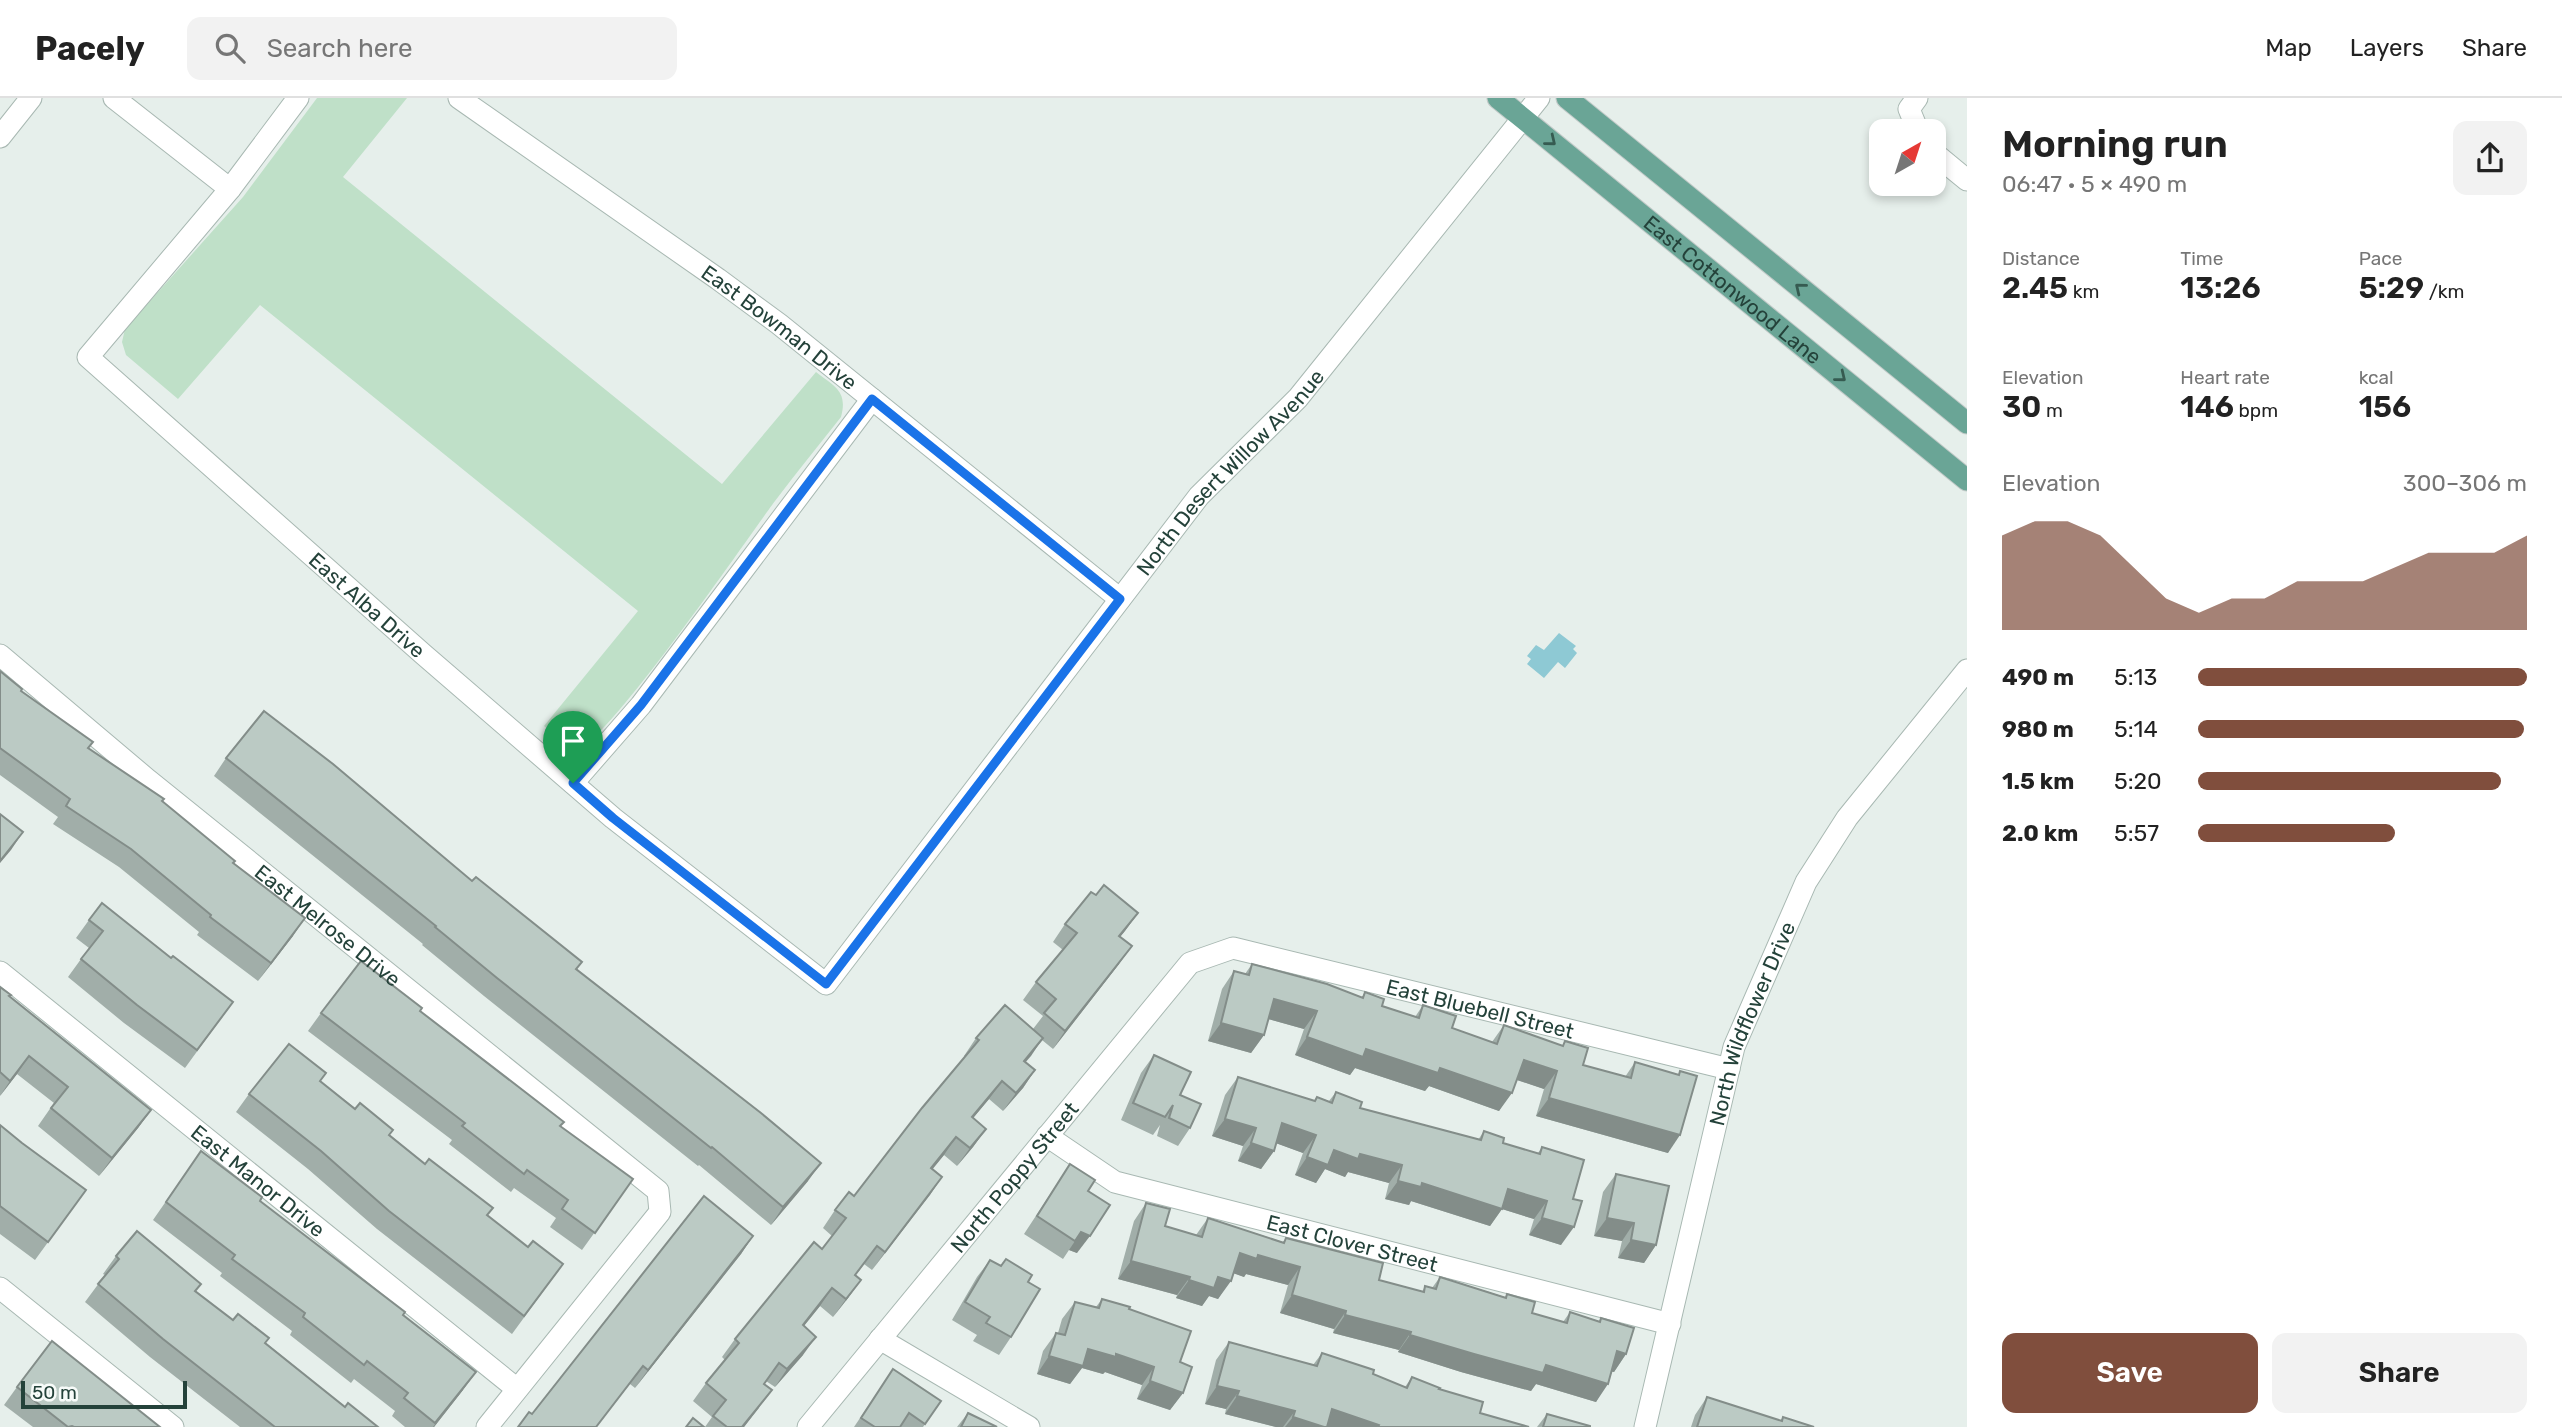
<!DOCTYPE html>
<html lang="en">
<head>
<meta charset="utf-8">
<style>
  :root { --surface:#fff; --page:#f2f2f2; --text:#222; --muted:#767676; --line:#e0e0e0; --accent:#804e3d }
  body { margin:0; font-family:Rubik,sans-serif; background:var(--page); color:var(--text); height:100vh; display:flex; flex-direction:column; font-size:26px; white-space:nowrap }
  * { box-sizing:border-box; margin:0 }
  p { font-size:23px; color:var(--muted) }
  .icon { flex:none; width:38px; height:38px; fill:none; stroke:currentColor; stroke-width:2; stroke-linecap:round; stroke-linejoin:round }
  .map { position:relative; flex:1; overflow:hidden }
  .details { display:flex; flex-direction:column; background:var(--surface); width:595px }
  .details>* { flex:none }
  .needle { width:46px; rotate:39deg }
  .fabs { position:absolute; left:1869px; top:21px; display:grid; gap:14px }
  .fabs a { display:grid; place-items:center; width:77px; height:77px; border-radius:14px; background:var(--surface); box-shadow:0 4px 10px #0003; font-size:35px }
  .scale { position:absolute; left:21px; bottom:18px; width:166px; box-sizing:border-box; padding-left:7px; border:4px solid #24423a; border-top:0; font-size:19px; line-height:24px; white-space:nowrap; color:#24423a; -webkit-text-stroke:5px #f7fbf9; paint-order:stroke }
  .pin { position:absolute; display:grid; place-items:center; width:60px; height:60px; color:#fff; margin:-72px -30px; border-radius:50% 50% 50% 0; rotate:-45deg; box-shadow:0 0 7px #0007 }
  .pin .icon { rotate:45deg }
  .round { display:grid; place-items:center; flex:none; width:74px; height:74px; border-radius:14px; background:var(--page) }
  .headline { display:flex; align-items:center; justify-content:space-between; height:119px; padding:0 35px }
  h1 { font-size:38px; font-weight:600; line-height:52px }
  .metrics { display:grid; grid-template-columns:repeat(3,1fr); gap:10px; height:119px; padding:7px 35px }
  .metrics div { display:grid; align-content:center }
  .metrics b { font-size:30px; font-weight:600 }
  .metrics small { font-size:19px; font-weight:400 }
  .metrics p { font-size:19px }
  .chart { height:196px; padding:14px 35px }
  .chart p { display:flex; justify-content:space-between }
  .chart svg { width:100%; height:126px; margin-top:7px; fill:var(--accent); opacity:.7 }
  .button { display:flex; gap:14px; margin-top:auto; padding:14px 35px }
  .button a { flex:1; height:80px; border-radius:14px; background:var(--accent); color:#fff; font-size:28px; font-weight:600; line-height:80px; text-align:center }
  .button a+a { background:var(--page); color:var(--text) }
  ul { padding:0 35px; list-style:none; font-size:23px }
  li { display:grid; grid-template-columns:112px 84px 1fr; align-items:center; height:52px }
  li i { height:18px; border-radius:9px; background:var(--accent) }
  header { display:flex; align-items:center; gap:42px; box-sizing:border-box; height:98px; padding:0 35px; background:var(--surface); border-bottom:2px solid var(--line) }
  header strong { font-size:33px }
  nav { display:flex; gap:38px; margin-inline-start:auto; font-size:24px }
  .search { width:490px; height:63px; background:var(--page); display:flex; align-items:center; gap:18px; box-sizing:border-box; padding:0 24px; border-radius:14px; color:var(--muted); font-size:26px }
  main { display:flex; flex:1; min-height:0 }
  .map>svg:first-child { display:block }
  .green { fill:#bfe0c8 }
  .water { fill:#8ec9d4 }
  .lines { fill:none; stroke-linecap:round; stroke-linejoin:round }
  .minor-casing { stroke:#a8b8b2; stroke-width:23 }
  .major-casing { stroke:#c2cac8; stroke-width:23 }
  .minor { stroke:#fff; stroke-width:21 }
  .major { stroke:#6aa596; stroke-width:21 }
  .wall { fill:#a1aea9 }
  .shaded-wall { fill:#838d89 }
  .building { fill:#bbcac4; stroke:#838d89; stroke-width:2 }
  .oneway { stroke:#365b51 }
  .route-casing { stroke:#fff; stroke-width:14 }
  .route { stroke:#1a73e8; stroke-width:9 }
  .labels { text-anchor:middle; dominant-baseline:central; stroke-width:5; stroke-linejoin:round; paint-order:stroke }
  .street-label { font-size:21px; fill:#24423a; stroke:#f7fbf9 }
</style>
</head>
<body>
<header>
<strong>Pacely</strong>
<div class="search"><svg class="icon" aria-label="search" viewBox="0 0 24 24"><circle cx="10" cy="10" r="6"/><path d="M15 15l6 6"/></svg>Search here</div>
<nav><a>Map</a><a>Layers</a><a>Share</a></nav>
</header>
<main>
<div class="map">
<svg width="1967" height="1329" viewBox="0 0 1967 1329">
  <rect width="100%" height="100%" fill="#e6efeb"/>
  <path class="green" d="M317 0H407L343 79 722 386 816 274C835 289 848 293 841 319 819 347 796 375 775 403 749 438 607 645 579 649 566 651 553 635 544 628L638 513 260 207 178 301 126 257 122 244 125 231 243 99Z"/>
  <polygon class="water" points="1559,535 1576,548 1573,551 1577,555 1565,570 1558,564 1544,580 1527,566 1531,561 1527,558 1536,547 1544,552"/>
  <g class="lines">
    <g class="minor-casing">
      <g id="minor">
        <polyline points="114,0 230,91"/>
        <path id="s1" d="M298 0 230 91 88 259 423 556 613 720 826 886 1199 398 1298 300 1539 0"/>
        <path id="s2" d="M459 0 718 181 779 226 1120 501"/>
        <polyline points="1917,0 1909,11 1918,33"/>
        <polyline points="0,39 31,0"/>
        <polyline points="1934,55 1967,82"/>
        <path id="s3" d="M0 557 148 682 658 1093 660 1114 487 1329"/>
        <polyline points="573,685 641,607 872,301"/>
        <path id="s4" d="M0 874 517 1291"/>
        <path id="s5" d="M1047 1038 1115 1084 1670 1226"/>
        <polyline points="0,1190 173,1329"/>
        <polyline points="880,1241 1029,1329"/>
        <path id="s6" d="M808 1329 1190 865 1233 850 1729 971"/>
        <path id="s7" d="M1645 1329 1734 949 1806 784 1847 720 1967 572"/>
      </g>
    </g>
    <g class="major-casing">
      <g id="major">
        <path id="s8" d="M1498 0 1967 382"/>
        <polyline points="1567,0 1967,325"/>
      </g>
    </g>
    <use href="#minor" class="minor"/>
    <use href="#major" class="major"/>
  </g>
  <g class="wall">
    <polygon points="0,573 21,593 88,650 162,703 233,766 293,838 258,883 197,837 199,834 119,769 53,726 58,719 0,677"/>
    <polygon points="226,660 472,783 582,864 577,871 808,1083 771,1127 699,1067 698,1068 484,898 422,847 423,846 214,678"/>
    <polygon points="1096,797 1138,815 1120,839 1119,866 1053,951 1042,942 1025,964 1035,972 1023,990 1003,1013 989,1001 973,1020 986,1031 973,1049 957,1068 944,1057 932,1071 942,1079 872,1172 864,1166 856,1177 848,1200 833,1219 820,1208 804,1228 803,1257 775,1289 766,1283 764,1286 759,1310 744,1329 705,1329 712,1319 693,1303 706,1285 725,1262 722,1259 735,1241 822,1151 832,1138 823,1130 835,1112 854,1098 965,959 964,958 976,940 1033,931 1043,918 1023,902 1036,884 1063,852 1053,844 1065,826"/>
    <polygon points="89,822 171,860 233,904 185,970 124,925 68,879 89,850 76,840"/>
    <polygon points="1252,866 1362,899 1365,894 1382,908 1415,919 1423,907 1452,930 1492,944 1504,927 1562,948 1565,943 1583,967 1625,979 1635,964 1678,977 1680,973 1668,1055 1536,1018 1544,991 1517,982 1499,1013 1429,988 1425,993 1355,970 1350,977 1295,957 1304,931 1268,921 1264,937 1251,955 1208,943 1222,891 1234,873 1245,876"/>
    <polygon points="0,889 9,898 151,1012 138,1030 99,1078 38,1028 54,1005 17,976 0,998"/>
    <polygon points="420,913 561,1029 633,1081 582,1152 550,1129 556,1120 514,1090 511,1094 449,1046 452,1042 308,933 321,915"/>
    <polygon points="1154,957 1180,997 1190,1030 1178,1048 1157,1038 1160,1027 1153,1037 1121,1022 1141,975"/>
    <polygon points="326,975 320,983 390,1037 487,1118 550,1184 512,1236 377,1131 308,1071 236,1014 249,996"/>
    <polygon points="1238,979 1314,1003 1317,999 1329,1003 1336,994 1360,1010 1478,1042 1484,1033 1503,1045 1538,1055 1542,1049 1573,1101 1561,1147 1529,1137 1534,1121 1502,1111 1490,1128 1411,1103 1409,1107 1385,1101 1389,1085 1348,1074 1345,1079 1325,1071 1316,1085 1295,1077 1303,1055 1276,1045 1274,1053 1261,1071 1238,1063 1243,1048 1212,1038 1225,997"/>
    <polygon points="0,1027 22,1045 86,1092 35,1162 0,1136"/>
    <polygon points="201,1053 260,1103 403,1217 463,1292 434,1329 405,1329 392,1318 395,1313 354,1281 351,1285 290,1237 292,1233 220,1178 222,1175 153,1122"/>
    <polygon points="1070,1066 1088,1093 1077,1155 1069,1152 1063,1161 1024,1136"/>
    <polygon points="1616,1076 1656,1147 1644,1165 1618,1160 1622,1143 1594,1138 1603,1094"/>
    <polygon points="1146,1105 1165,1128 1196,1137 1208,1120 1283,1144 1286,1140 1379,1182 1422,1194 1425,1188 1432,1190 1440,1179 1505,1199 1507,1196 1532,1215 1563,1224 1570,1214 1599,1223 1601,1220 1626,1256 1614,1274 1612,1274 1596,1304 1536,1286 1531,1293 1461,1274 1398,1254 1399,1252 1333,1235 1334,1231 1280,1215 1288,1187 1246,1176 1244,1179 1234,1175 1218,1201 1209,1198 1202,1208 1176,1200 1177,1197 1118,1181 1134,1123"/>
    <polygon points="753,1138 741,1156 635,1290 630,1286 532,1316"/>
    <polygon points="116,1158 201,1186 196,1193 233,1222 266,1245 345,1309 378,1329 240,1329 150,1259 85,1204 105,1177 103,1176"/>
    <polygon points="1006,1161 1028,1184 1011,1239 999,1257 973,1243 977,1237 952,1222 977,1179 990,1162 1001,1168"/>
    <polygon points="1102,1201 1129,1211 1180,1264 1183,1295 1170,1312 1137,1301 1142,1287 1105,1274 1103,1276 1082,1270 1070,1286 1037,1276 1043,1253 1056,1235 1058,1235 1062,1221 1075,1204 1096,1209"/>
    <polygon points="1229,1244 1313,1267 1322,1255 1405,1289 1412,1279 1439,1291 1480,1315 1529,1329 1276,1329 1225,1316 1226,1311 1205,1306 1216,1262"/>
    <polygon points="893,1271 941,1303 923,1329 854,1329"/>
    <polygon points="17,1289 160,1329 33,1329 4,1307"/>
    <polygon points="1707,1299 1780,1323 1783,1319 1814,1329 1691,1329 1695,1317"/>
    <polygon points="968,1315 997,1329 957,1329"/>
    <polygon points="1547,1316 1590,1329 1537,1329"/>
  </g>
  <g class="shaded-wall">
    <polygon points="23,734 11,752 0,765 0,763"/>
    <polygon points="1138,815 1125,833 1106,856 1119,838"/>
    <polygon points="305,820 293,838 258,883 271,865"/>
    <polygon points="1132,848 1119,866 1053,951 1065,933"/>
    <polygon points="1274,901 1317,913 1304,931 1261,919"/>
    <polygon points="1221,925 1264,937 1251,955 1208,943"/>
    <polygon points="1307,939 1366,951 1440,970 1512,995 1499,1013 1429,988 1425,993 1355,970 1350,977 1295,957"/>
    <polygon points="1043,940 1031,958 1011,981 1024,963"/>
    <polygon points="29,958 17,976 0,998 10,983"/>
    <polygon points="1524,962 1557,973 1544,991 1511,980"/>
    <polygon points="1035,972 1023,990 1003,1013 1016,995"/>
    <polygon points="1002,983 989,1001 959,1037 972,1019"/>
    <polygon points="1549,1000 1680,1037 1668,1055 1536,1018"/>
    <polygon points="151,1012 138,1030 99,1078 112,1060"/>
    <polygon points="1225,1021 1256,1030 1243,1048 1212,1038"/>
    <polygon points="1282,1025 1316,1037 1303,1055 1270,1043"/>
    <polygon points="986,1031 973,1049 957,1068 970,1050"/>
    <polygon points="956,1039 944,1057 919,1088 931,1070"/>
    <polygon points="1251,1045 1274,1053 1261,1071 1238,1063"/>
    <polygon points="1334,1052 1360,1056 1402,1067 1389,1085 1348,1074 1345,1079 1325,1071 1316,1085 1295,1077 1307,1059"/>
    <polygon points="821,1065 808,1083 771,1127 783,1109"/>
    <polygon points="942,1079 930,1097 872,1172 885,1154"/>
    <polygon points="1398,1083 1508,1091 1547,1103 1534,1121 1502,1111 1490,1128 1411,1103 1409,1107 1385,1101"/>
    <polygon points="1542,1120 1574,1129 1561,1147 1529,1137"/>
    <polygon points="1607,1120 1634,1125 1622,1143 1594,1138"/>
    <polygon points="1081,1134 1090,1138 1077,1155 1069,1152"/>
    <polygon points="753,1138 741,1156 635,1290 648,1272"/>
    <polygon points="1631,1142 1656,1147 1644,1165 1618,1160"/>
    <polygon points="1240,1155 1258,1157 1300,1169 1288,1187 1246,1176 1244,1179 1227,1173"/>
    <polygon points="1131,1163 1190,1179 1177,1197 1118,1181"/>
    <polygon points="1218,1179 1231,1183 1218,1201 1209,1198 1202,1208 1176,1200 1189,1182"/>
    <polygon points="861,1182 848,1200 833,1219 846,1201"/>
    <polygon points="832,1190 820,1208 790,1245 803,1227"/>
    <polygon points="1292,1197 1346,1213 1334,1231 1280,1215"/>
    <polygon points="1345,1217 1411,1234 1399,1252 1333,1235"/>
    <polygon points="1410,1237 1546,1267 1608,1286 1596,1304 1536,1286 1531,1293 1461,1274 1398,1254"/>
    <polygon points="816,1239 803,1257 775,1289 787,1271"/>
    <polygon points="1088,1251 1116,1256 1154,1269 1142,1287 1105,1274 1103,1276 1082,1270 1070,1286 1037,1276 1049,1258"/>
    <polygon points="1617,1253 1626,1256 1614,1274 1605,1271"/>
    <polygon points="476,1274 463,1292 434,1329 433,1329"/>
    <polygon points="1150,1283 1183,1295 1170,1312 1137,1301"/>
    <polygon points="1217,1288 1239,1293 1226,1311 1205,1306"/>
    <polygon points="772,1292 744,1329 742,1329"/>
    <polygon points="1237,1298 1295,1313 1283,1329 1276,1329 1225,1316"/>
    <polygon points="1332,1311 1379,1327 1377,1329 1285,1329 1293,1319"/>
  </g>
  <g class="building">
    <polygon points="0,573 22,591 21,593 93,644 88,650 164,701 162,703 235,763 233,765 305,820 271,865 210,819 211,817 131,751 66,708 70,701 0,650"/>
    <polygon points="264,613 333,666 472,783 476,779 582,864 576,871 761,1015 821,1065 783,1109 712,1049 711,1050 497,880 435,829 436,828 226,660"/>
    <polygon points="0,716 23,734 0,763"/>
    <polygon points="1104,787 1138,815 1119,838 1132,848 1065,933 1044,915 1056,901 1036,884 1077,835 1065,826 1091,794 1096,797"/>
    <polygon points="102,805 171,860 173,858 233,904 197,952 137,907 81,861 103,833 89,822"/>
    <polygon points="361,863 422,910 420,913 564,1024 560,1028 633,1081 595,1135 562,1111 568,1102 527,1072 524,1076 462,1028 465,1025 321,915"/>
    <polygon points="1252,866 1327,886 1363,900 1365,894 1384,901 1382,908 1419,920 1423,907 1456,918 1452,930 1497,946 1504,927 1563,948 1565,943 1588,950 1583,967 1631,980 1635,964 1679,977 1680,973 1697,978 1680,1037 1549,1000 1557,973 1524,962 1512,995 1440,970 1438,975 1366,951 1363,959 1307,939 1317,913 1274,901 1264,937 1221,925 1234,873 1249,877"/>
    <polygon points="0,889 11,897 9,898 151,1012 112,1060 51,1010 68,989 29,958 10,983 0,974"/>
    <polygon points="1005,907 1043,940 1024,963 1035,972 1016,995 1002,983 972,1019 986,1031 970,1050 956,1039 931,1070 942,1079 885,1154 877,1148 855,1177 861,1182 846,1201 832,1190 803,1227 816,1239 787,1271 779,1265 764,1286 772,1292 742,1329 727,1329 713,1318 726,1302 706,1285 739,1245 735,1241 814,1144 822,1151 846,1120 835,1112 849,1094 854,1098 922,1010 979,942 976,940"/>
    <polygon points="289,946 326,975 320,983 355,1011 360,1005 393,1032 389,1037 425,1066 429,1061 493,1110 487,1117 528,1149 533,1143 563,1166 524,1218 389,1113 321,1053 249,996"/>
    <polygon points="1154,957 1191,974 1180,997 1201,1006 1190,1030 1169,1020 1173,1007 1165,1019 1133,1005"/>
    <polygon points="1238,979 1315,1003 1317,999 1332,1005 1336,994 1362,1004 1360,1010 1481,1042 1484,1033 1504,1040 1503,1045 1540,1056 1542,1049 1584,1062 1573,1101 1582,1103 1574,1129 1542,1120 1547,1103 1508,1091 1502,1111 1422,1085 1421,1089 1398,1083 1402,1067 1360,1056 1358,1061 1334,1052 1328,1067 1307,1059 1316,1037 1282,1025 1274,1053 1251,1045 1256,1030 1225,1021"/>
    <polygon points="0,1027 22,1045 86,1092 48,1144 0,1108"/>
    <polygon points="201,1053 262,1099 260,1103 405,1214 403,1217 476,1274 435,1325 404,1300 408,1295 367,1263 364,1267 303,1219 305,1215 232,1161 235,1157 166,1104"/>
    <polygon points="1070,1066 1095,1082 1088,1093 1110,1107 1090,1138 1081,1134 1075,1143 1037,1118"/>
    <polygon points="1616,1076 1669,1088 1656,1147 1631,1142 1634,1125 1607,1120"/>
    <polygon points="704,1098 753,1138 648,1272 643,1268 596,1329 518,1329 529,1314 532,1316"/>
    <polygon points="1146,1105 1170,1111 1165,1128 1202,1139 1208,1120 1284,1145 1286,1140 1383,1165 1379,1182 1424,1194 1425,1188 1436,1191 1440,1179 1506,1200 1507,1196 1535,1204 1532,1215 1567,1225 1570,1214 1600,1224 1601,1220 1634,1230 1626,1256 1617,1253 1608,1286 1546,1267 1543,1275 1474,1256 1410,1237 1411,1234 1345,1217 1346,1213 1292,1197 1300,1169 1258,1157 1257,1161 1240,1155 1231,1183 1218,1179 1214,1190 1189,1182 1190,1179 1131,1163"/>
    <polygon points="137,1133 201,1186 195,1193 233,1222 238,1216 269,1240 265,1245 345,1309 348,1305 378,1329 275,1329 163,1241 98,1186 119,1161 116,1158"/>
    <polygon points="1006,1161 1032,1177 1028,1184 1040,1191 1011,1239 986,1225 990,1219 965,1204 990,1162 1001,1168"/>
    <polygon points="1102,1201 1130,1209 1129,1211 1191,1233 1180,1264 1192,1269 1183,1295 1150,1283 1154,1269 1116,1256 1116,1259 1088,1251 1083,1268 1049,1258 1056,1235 1065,1237 1075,1204 1099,1210"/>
    <polygon points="52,1243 160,1329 74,1329 72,1328 68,1329 17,1289"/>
    <polygon points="1229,1244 1317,1268 1322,1255 1374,1272 1373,1276 1407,1290 1412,1279 1440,1290 1439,1291 1483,1304 1480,1315 1529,1329 1378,1329 1379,1327 1332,1311 1327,1329 1324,1329 1293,1319 1295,1313 1237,1298 1239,1293 1217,1288"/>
    <polygon points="893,1271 941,1303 925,1326 909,1315 900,1329 875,1329 861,1320"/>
    <polygon points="1707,1299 1782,1323 1783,1319 1814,1329 1697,1329"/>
    <polygon points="968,1315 997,1329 961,1329"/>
    <polygon points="1547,1316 1590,1328 1590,1329 1543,1329"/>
    <polygon points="693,1320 704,1329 686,1329"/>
  </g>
  <defs><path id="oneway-chevron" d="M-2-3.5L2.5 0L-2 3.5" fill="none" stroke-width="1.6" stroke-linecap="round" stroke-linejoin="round" transform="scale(1.75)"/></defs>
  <g class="oneway">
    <use href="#oneway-chevron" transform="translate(1551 43) rotate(39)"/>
    <use href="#oneway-chevron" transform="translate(1800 190) rotate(-141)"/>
    <use href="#oneway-chevron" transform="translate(1841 279) rotate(39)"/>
  </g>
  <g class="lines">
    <g class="route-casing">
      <polygon id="route" points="872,301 1120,501 826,886 613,720 573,685 641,607"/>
    </g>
    <use href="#route" class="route"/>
  </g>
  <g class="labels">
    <g class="street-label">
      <text stroke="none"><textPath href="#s8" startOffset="303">East Cottonwood Lane</textPath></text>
      <text stroke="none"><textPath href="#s2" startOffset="394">East Bowman Drive</textPath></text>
      <text stroke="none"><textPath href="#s1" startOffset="1955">North Desert Willow Avenue</textPath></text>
      <text stroke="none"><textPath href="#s1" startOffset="707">East Alba Drive</textPath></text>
      <text stroke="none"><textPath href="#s3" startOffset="425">East Melrose Drive</textPath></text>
      <text stroke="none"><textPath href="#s6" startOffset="901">East Bluebell Street</textPath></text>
      <text stroke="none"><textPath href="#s7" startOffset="418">North Wildflower Drive</textPath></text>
      <text stroke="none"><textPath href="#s6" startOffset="324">North Poppy Street</textPath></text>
      <text stroke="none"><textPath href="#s4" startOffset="332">East Manor Drive</textPath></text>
      <text stroke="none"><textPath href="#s5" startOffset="327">East Clover Street</textPath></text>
    </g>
  </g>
</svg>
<div class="fabs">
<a><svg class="needle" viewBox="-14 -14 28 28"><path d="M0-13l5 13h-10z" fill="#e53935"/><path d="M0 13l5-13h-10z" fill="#767676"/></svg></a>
</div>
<div class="scale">50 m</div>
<div class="pin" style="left:573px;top:685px;background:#1e9e55"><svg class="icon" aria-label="arrive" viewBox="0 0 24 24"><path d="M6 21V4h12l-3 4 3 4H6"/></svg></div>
</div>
<section class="details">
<div class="headline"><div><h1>Morning run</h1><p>06:47 · 5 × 490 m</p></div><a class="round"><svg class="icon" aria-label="share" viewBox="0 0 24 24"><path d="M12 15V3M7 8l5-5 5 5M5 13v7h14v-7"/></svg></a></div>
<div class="metrics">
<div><p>Distance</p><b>2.45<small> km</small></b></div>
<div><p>Time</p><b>13:26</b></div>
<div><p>Pace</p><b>5:29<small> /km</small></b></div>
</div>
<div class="metrics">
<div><p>Elevation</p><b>30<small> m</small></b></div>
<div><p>Heart rate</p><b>146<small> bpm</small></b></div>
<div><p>kcal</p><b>156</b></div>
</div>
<div class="chart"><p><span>Elevation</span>300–306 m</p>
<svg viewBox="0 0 160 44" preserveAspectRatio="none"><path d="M0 44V11L10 6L20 6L30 11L40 22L50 33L60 38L70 33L80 33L90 27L100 27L110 27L120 22L130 17L140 17L150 17L160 11V44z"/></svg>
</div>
<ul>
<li><b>490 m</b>5:13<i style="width:100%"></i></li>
<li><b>980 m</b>5:14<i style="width:99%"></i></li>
<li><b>1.5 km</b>5:20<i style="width:92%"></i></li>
<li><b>2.0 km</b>5:57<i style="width:60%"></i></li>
</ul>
<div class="button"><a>Save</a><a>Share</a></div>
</section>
</main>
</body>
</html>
